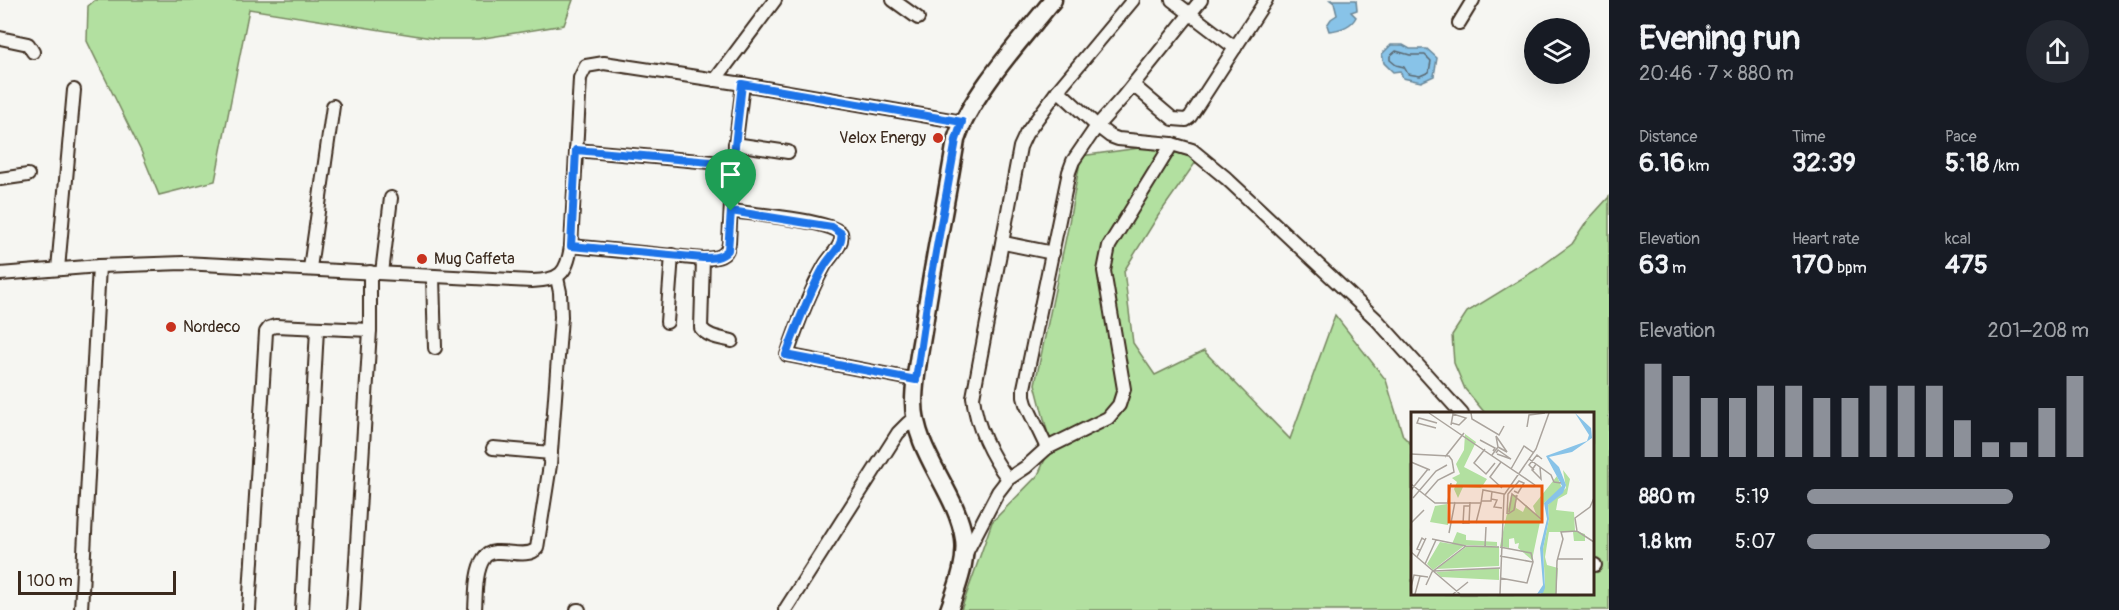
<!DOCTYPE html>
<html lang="en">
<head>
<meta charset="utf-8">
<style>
  :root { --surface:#171b24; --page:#242831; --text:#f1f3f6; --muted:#9ea1a6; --accent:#8c9099 }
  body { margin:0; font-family:Pangolin,sans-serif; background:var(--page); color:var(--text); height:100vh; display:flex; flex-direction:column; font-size:22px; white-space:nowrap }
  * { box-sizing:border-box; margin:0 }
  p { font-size:20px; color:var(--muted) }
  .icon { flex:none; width:33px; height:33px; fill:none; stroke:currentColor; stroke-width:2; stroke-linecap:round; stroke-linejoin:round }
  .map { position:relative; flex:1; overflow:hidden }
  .panel { display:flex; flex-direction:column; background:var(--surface); width:510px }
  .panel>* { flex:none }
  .tools { position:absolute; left:1524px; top:18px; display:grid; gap:12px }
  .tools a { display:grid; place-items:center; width:66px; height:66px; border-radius:50%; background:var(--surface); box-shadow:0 6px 24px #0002; font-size:30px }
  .scale { position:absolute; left:18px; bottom:15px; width:158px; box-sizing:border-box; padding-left:6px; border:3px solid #3b2a1e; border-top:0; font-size:16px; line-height:21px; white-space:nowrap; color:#3b2a1e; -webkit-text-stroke:4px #f6f6f2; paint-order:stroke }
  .pin { position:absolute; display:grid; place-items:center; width:51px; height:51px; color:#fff; margin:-62px -26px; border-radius:50% 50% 50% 0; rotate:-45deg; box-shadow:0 0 6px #0007 }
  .pin .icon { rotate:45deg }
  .round { display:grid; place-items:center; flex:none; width:63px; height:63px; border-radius:32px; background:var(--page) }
  .head { display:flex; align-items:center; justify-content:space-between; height:102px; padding:0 30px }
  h1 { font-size:33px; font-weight:700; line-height:45px }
  .metrics { display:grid; grid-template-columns:repeat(3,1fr); gap:9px; height:102px; padding:6px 30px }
  .metrics div { display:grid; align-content:center }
  .metrics b { font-size:26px; font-weight:700 }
  .metrics small { font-size:16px; font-weight:400 }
  .metrics p { font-size:16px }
  .chart { height:168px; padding:12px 30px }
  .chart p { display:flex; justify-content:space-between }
  .chart svg { width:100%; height:108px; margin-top:6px; stroke:var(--accent); stroke-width:6 }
  ul { padding:0 30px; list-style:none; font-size:20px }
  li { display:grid; grid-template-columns:96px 72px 1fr; align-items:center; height:45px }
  li i { height:15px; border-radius:8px; background:var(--accent) }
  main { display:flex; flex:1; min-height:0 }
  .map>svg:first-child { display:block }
  .green { fill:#b2e0a0; stroke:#76855f; stroke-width:1.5 }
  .water { fill:#88c3e8; stroke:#698697; stroke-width:1.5 }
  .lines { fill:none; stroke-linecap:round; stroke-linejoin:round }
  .shore { stroke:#5a676f; stroke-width:1.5 }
  .minor-casing { stroke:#3b2a1e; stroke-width:16 }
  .major-casing { stroke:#3b2a1e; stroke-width:21 }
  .minor { stroke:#f6f6f2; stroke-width:12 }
  .major { stroke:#f6f6f2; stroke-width:16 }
  .route-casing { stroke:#fff; stroke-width:12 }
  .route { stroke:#1a73e8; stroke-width:8 }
  .poi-dot { fill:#c8321e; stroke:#f6f6f2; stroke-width:2 }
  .labels { text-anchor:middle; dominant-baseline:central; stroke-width:4.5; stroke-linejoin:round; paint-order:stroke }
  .poi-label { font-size:16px; fill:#3b2a1e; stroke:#f6f6f2; text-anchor:start }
  .inset-road { fill:none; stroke:#aba49d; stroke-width:1.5 }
  .view { fill:#e8590c; fill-opacity:0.15; stroke:#e8590c; stroke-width:3 }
  .inset-edge { fill:none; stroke:#3b2a1e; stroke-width:3 }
</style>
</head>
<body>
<main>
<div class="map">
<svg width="1609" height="610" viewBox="0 0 1609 610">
  <rect width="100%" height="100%" fill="#f6f6f2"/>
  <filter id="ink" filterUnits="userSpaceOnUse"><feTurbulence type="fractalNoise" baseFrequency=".0167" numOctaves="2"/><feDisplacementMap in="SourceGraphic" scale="12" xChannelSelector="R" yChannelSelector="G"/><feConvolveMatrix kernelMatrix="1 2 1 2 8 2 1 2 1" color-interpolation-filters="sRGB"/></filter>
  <g filter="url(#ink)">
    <g class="green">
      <polygon points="95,0 573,0 564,25 478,39 438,39 249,9 215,181 159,195 141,151 87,41 88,6"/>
      <polygon points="1139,148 1161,148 1198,159 1158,216 1124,271 1133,343 1155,375 1204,351 1290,439 1335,315 1386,380 1403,436 1412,445 1412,594 1592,594 1592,414 1485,413 1465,389 1454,363 1452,335 1467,312 1539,268 1572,244 1588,220 1609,197 1609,610 961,610 992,522 1038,475 1051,446 1035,384 1068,228 1081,156"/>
    </g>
    <g class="water">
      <path d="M1330 0H1356L1357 10 1351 12 1356 17C1351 27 1340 30 1329 31L1327 25 1331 19 1337 15 1334 3Z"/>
      <polygon points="1391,45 1403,45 1410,49 1427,49 1437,58 1434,76 1421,82 1403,78 1400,71 1393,72 1384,63 1382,54"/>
    </g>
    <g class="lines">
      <polygon class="shore" points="1396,51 1410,55 1425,55 1431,61 1429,72 1420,76 1408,74 1404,67 1396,65 1390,60 1390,56"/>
      <g class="minor-casing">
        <g id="minor">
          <polyline points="893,0 918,18"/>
          <polyline points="1172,0 1235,48"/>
          <polyline points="1459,23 1473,0"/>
          <polyline points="0,38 28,44 33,52"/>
          <polyline points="715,80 775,0"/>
          <polyline points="1133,85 1173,119 1186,120 1190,117 1266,0"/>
          <polyline points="1058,90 1097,126 1123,97 1201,0"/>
          <polyline points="735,144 788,152"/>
          <polyline points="576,150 733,164"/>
          <polyline points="0,179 28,175"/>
          <path d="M731 211C753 214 827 220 841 233 844 245 831 255 825 265 809 293 797 325 787 355L916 380"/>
          <polyline points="1004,243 1053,253"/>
          <path d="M571 246 703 259C716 258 727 258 729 243L733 164 743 84"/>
          <path d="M703 259 701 328C708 337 720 338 732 341"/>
          <polyline points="310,268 333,106"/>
          <polyline points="58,269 74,90"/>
          <polyline points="382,273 391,198"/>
          <path d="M0 274 99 266 183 263 532 281C560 280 567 274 571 246L580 78 586 66 604 63 743 84 962 122"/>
          <polyline points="433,276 435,348"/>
          <polyline points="667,322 672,255"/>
          <polyline points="493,448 551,453"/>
          <polyline points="1047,448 1026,404 1024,397 1024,388 1069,172 1073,161 1097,126 1110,136 1118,139 1172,144 1192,150 1226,178 1377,320 1462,414"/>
          <path d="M1008 479C991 456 976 426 973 397L1020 147 1026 134 1058 90 1133 0"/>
          <polyline points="964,557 998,492 1008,479 1026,467 1047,448 1108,418 1119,405 1124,389 1104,271 1109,246 1172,144"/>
          <polyline points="1592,565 1595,565"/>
          <polyline points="81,610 99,266"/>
          <polyline points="249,610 266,332 269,328 275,326 370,330"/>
          <polyline points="302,610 317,329"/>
          <polyline points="353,610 370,330 370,272"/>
          <path d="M475 610C476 595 475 571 484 558 494 543 526 562 537 548L550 465 561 317 560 292 557 278"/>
          <polyline points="577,610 579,610"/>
          <polyline points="785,610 898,433 908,423 916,421"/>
        </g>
      </g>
      <g class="major-casing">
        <path id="major" d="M949 610C957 587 967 563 964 539 957 491 914 453 914 402 914 377 920 351 924 325 933 263 946 202 956 140 971 94 1022 39 1053 0"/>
      </g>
      <use href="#minor" class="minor"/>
      <use href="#major" class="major"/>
    </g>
  </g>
  <g class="lines" filter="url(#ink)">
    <g class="route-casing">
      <path id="route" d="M742 84 962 122 956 140 928 297 916 380 786 355C797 325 809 293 825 265 831 255 844 245 841 233L832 227 731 211 728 250C721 258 713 258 703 258L571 246 576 150 733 164Z"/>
    </g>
    <use href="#route" class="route"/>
  </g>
  <g class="poi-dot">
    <circle cx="938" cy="138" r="6"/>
    <circle cx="422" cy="259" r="6"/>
    <circle cx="171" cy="327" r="6"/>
  </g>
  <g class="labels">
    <g class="poi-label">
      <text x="926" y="138" text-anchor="end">Velox Energy</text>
      <text x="434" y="259">Mug Caffeta</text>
      <text x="183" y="327">Nordeco</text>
    </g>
  </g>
  <g transform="translate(1411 412)">
    <rect width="183" height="183" fill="#f6f6f2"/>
    <path d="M54 22 65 30 53 55 76 67 70 76 52 75 47 86 43 77 46 70 41 66 49 62 45 52 53 38ZM152 58 159 67 156 82 147 87 145 98 163 100 164 119 174 122V129H163L162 120H138L134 145 136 153 147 156 145 182H130L134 171 132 137 138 107 137 93 155 76ZM146 64 151 76 133 91 121 148 107 136 108 131 104 132 103 126 98 127V136L89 134 100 83H105V96L112 100 115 93 125 102 122 94ZM36 92 37 113 19 110 24 94ZM46 120 55 123V128L86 130V134L54 133 22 158 16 152 29 130 41 132ZM55 135H88V154L25 157ZM88 156V168L30 165 25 160Z" fill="#b2e0a0"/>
    <path d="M164 1 180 16 181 26 161 40 138 45 148 55 155 73 152 81 137 93 138 107 132 137 134 176 132 181 126 182 132 173 129 136 136 107 133 91 151 74 135 44 176 29 178 23Z" fill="#88c3e8"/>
    <path class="inset-road" d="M18 1 124 73M60 1 61 7 88 23 93 14M40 13 42 2 55 6 48 13 41 11M116 15 118 3 134 1M25 16 6 11 8 6 26 11M69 28 84 36 82 39M74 37 63 51 75 62 84 51M85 41 87 38 100 47 86 42M0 42 38 44 41 48 43 60 27 68 14 83M81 43 87 35 85 24 96 40 87 35M34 45 53 21M118 47 140 63 143 70 150 71M0 50 19 58M90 50 79 65 91 76M125 52 121 58 130 67 129 55M100 57 113 34 123 41M123 58 118 53 126 43 131 47M0 72 24 91H70L72 78 93 82M0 78 17 57M2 86 25 59 36 53M80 87 86 88 83 95 91 96M71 89H80L81 79M37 90 40 71M98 100 101 82 130 107M96 102 97 82 108 69 113 71 107 81 103 79M97 102 103 98 106 83M0 111 13 98M52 111H58L59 90M65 111 70 91M52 112 53 94H59M166 119 164 106 179 95 183 86M38 121 44 90M21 127 55 134 88 135M74 135 75 115M89 135 120 141 122 150M9 138 6 137 11 126 14 128M0 140 49 182M6 145 15 126M146 147H172M14 152 25 128M23 159 89 156M89 166 116 171 122 150 89 144M15 173 21 160 55 134M0 175 3 163 17 165M4 182 9 164M42 182 57 170M89 182 93 83 125 37 138 1M145 182 146 149 152 127 150 120 166 119 183 130"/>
    <path class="view" d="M38 74H131V110H38Z"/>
    <rect width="183" height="183" class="inset-edge"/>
  </g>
</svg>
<div class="tools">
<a><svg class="icon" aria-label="layers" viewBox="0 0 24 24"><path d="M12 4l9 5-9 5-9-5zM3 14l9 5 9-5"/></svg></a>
</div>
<div class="scale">100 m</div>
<div class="pin" style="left:731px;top:211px;background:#1e9e55"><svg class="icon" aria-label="arrive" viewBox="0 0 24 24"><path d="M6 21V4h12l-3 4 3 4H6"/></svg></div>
</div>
<section class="panel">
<div class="head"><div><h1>Evening run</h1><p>20:46 · 7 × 880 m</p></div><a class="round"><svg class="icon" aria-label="share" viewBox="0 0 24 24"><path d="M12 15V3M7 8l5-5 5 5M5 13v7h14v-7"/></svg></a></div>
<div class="metrics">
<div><p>Distance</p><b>6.16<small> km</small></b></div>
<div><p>Time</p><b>32:39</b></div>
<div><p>Pace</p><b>5:18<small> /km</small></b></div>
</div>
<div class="metrics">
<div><p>Elevation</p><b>63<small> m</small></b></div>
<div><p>Heart rate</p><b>170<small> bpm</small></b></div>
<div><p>kcal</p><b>475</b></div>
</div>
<div class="chart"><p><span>Elevation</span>201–208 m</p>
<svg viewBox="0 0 160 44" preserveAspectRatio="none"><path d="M5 44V6M15 44V11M25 44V20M35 44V20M45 44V15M55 44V15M65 44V20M75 44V20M85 44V15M95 44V15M105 44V15M115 44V29M125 44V38M135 44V38M145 44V24M155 44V11"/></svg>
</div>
<ul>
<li><b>880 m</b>5:19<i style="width:73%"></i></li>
<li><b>1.8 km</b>5:07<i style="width:86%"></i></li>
</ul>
</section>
</main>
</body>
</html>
